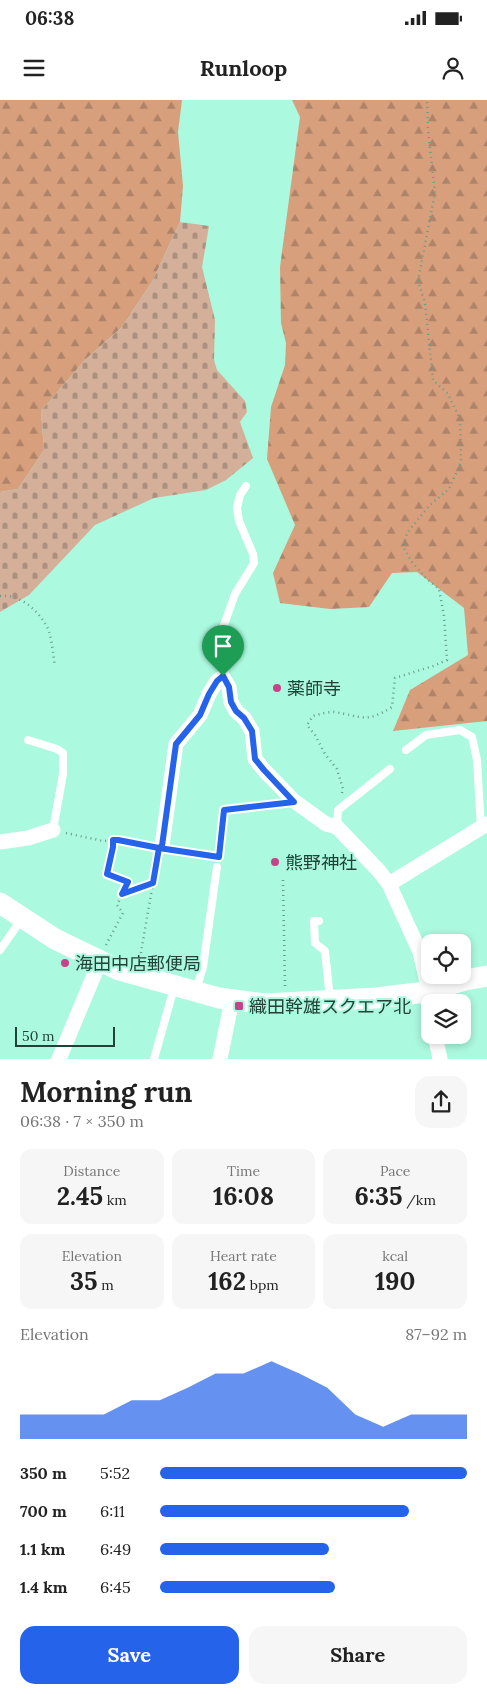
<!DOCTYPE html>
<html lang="en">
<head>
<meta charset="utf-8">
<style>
  :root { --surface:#fff; --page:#f6f6f6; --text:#222; --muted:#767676; --accent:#2563eb }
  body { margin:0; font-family:Lora,"Noto Sans JP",serif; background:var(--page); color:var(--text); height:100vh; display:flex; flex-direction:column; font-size:19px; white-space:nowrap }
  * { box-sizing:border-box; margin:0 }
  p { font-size:16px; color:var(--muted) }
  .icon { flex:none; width:28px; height:28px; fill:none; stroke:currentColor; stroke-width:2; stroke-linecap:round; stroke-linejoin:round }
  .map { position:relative; height:959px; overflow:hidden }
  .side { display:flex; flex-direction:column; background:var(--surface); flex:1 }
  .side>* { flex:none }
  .tools { position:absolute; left:421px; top:834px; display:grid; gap:10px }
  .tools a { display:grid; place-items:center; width:50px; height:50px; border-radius:10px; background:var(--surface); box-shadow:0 2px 8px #0003; font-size:25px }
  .scale { position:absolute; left:15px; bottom:12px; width:100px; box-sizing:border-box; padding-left:5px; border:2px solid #224238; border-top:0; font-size:14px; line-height:18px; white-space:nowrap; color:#224238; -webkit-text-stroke:4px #abf9df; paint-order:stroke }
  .pin { position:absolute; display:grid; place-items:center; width:42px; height:42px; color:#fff; margin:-51px -21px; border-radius:50% 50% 50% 0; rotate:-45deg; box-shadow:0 0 5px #0007 }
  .pin .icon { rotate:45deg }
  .round { display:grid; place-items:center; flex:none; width:52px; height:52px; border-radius:15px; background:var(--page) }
  .overview { display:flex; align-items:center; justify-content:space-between; height:85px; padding:0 20px }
  h1 { font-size:28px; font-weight:700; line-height:38px }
  .figures { display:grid; grid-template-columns:repeat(3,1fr); gap:8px; height:85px; padding:5px 20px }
  .figures div { display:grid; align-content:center; border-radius:12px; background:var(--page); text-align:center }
  .figures b { font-size:25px; font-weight:700 }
  .figures small { font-size:14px; font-weight:400 }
  .figures p { font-size:14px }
  .chart { height:140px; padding:10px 20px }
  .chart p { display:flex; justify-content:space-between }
  .chart svg { width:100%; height:90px; margin-top:5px; fill:var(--accent); opacity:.7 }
  .button { display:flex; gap:10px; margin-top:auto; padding:10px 20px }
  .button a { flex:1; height:58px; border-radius:15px; background:var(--accent); color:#fff; font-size:20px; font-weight:700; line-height:58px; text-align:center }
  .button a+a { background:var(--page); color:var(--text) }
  ul { padding:0 20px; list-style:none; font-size:16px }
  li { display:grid; grid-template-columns:80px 60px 1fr; align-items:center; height:38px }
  li i { height:12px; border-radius:6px; background:var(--accent) }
  .status { display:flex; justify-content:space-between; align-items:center; height:35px; padding:0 25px; background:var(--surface); direction:ltr }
  .status svg { height:14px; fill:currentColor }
  header { display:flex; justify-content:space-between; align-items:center; height:65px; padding:0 20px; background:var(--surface); font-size:22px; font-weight:700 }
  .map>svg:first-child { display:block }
  .forest { fill:url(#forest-firs) }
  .cemetery { fill:url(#cemetery-stones) }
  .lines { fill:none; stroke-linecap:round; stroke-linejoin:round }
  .path { stroke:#659c8a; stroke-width:2.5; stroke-dasharray:1 4; stroke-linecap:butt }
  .lane { stroke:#fff; stroke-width:8 }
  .street { stroke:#fff; stroke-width:15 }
  .secondary { stroke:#fff; stroke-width:21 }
  .route-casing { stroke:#fff; stroke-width:10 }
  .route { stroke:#2563eb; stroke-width:6 }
  .poi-dot { fill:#c74389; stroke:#abf9df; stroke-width:2 }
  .labels { text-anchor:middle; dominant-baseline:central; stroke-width:4; stroke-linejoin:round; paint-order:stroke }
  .poi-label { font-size:18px; fill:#224238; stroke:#abf9df; text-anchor:start }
</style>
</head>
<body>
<div class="status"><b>06:38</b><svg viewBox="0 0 49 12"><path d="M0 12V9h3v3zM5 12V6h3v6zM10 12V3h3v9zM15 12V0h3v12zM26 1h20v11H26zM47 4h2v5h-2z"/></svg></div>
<header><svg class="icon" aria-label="menu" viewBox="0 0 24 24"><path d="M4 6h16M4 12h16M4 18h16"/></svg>Runloop<svg class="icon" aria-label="person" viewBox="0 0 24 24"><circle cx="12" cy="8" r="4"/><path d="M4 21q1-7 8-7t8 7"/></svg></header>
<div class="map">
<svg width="487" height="959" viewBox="0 0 487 959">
  <defs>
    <pattern id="forest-firs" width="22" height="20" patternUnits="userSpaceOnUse" patternTransform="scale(1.25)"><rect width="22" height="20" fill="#d89f7d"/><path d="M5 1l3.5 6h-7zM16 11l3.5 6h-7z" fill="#af8367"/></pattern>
    <pattern id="cemetery-stones" width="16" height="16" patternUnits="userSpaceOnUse" patternTransform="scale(1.25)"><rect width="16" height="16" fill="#d4af9a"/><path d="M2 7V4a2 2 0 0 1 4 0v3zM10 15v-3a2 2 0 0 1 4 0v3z" fill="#ac907f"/></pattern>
  </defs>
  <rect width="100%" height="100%" fill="#abf9df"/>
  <g class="forest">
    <polygon points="0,0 182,0 178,32 183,86 180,122 152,182 121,228 85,260 41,311 44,350 18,389 0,392"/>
    <polygon points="292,0 487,0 487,621 393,631 410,590 468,555 464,508 417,472 392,473 369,507 330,509 280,503 273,473 295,425 267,359 271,307 285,265 286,243 281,223 280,167 300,17"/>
  </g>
  <polygon class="cemetery" points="180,122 209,126 202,167 215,220 214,260 217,270 245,301 247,312 240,322 253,358 226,380 206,390 154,398 95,425 29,495 0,512 0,392 18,389 44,350 41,311 85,260 121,228 152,182"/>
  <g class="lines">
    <g class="path">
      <path d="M0 496C20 494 38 510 47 527 52 536 53 556 55 566"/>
      <path d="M342 693 343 689 337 669 325 654 315 635 307 625 313 616C320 614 327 612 334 612 362 616 365 624 392 607L395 578 433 566 447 560 444 516 439 489 426 478 412 462 403 447 407 433 415 423 430 405 449 389 461 362 460 319 448 294 433 280 425 203 418 181 435 93 428 30 427 0"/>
      <polyline points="66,733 103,741 118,740 147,746"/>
      <polyline points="174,751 219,757 224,709 278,704"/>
      <polyline points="283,780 285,886"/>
      <polyline points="122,793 153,783"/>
      <polyline points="106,845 123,813 117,805 128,782 107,774 113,747 113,740"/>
      <polyline points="140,858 157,760"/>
    </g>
    <g class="lane">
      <polyline points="223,577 228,556 219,539 235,494 254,463 253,454 239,421 237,408 240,395 246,386"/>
      <polyline points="28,640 57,649 63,653 63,674 53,730"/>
      <polyline points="406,650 426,635 460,630 472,637 477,660 481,728"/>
      <polyline points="337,727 338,710 390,669"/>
      <polyline points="319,821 314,821 315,843 325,851 330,899"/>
      <polyline points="0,850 21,820"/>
      <polyline points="196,891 203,867 217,767"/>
      <polyline points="154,959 174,888"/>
    </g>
    <g class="street">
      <polyline points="0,742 28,738 53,730"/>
      <polyline points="159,748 162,746 176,644 200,615 209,594 217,581 223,577 229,587 231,602 236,611 244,618 252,631 255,659 264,670 294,701 326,724 337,727 379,771 389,784 420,852 429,891"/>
      <polyline points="389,784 487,724"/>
      <polyline points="426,892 430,911"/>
      <polyline points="435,935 440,959"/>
      <polyline points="59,959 100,861"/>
      <polyline points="220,959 232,900"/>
    </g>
    <polyline class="secondary" points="0,803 55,839 119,870 219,898 265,904 376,898 426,892 465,880 487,876"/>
  </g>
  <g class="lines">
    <g class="route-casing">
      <polyline id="route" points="223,576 217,581 209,594 200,615 176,644 162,746 159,748 153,783 122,794 128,782 107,774 113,747 113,740 118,740 159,748 219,757 224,710 294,702 264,670 255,659 252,631 244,618 236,611 231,602 229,587 223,576"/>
    </g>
    <use href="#route" class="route"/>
  </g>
  <g class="poi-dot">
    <circle cx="277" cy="588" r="5"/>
    <circle cx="275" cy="762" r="5"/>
    <circle cx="65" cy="863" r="5"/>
    <rect x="234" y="901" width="10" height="10" rx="2.5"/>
  </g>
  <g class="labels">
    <g class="poi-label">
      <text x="287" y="588">薬師寺</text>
      <text x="285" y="762">熊野神社</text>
      <text x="75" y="863">海田中店郵便局</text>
      <text x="249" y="906">織田幹雄スクエア北</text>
    </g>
  </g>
</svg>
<div class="tools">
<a><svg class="icon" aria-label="locate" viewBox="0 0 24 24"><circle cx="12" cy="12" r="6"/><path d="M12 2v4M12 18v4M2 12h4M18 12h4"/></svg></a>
<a><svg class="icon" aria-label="layers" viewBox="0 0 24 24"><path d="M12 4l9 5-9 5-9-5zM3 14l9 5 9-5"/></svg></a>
</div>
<div class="scale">50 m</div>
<div class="pin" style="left:223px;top:576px;background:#1e9e55"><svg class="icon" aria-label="arrive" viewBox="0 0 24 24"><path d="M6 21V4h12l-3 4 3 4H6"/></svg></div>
</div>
<section class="side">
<div class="overview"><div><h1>Morning run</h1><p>06:38 · 7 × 350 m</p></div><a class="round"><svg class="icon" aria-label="share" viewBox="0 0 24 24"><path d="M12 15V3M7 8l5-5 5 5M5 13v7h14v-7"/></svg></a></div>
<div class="figures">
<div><p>Distance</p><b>2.45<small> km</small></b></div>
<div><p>Time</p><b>16:08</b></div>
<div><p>Pace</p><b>6:35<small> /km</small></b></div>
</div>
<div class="figures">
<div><p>Elevation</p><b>35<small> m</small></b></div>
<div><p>Heart rate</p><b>162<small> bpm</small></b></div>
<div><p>kcal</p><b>190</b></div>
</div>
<div class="chart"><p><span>Elevation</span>87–92 m</p>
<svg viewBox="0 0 160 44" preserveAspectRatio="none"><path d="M0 44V32L10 32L20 32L30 32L40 25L50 25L60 19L70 12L80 12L90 6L100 12L110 19L120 32L130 38L140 32L150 32L160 32V44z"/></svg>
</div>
<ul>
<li><b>350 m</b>5:52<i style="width:100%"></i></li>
<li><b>700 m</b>6:11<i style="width:81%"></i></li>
<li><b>1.1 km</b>6:49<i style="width:55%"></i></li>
<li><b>1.4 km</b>6:45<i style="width:57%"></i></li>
</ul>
<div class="button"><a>Save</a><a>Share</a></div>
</section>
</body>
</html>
